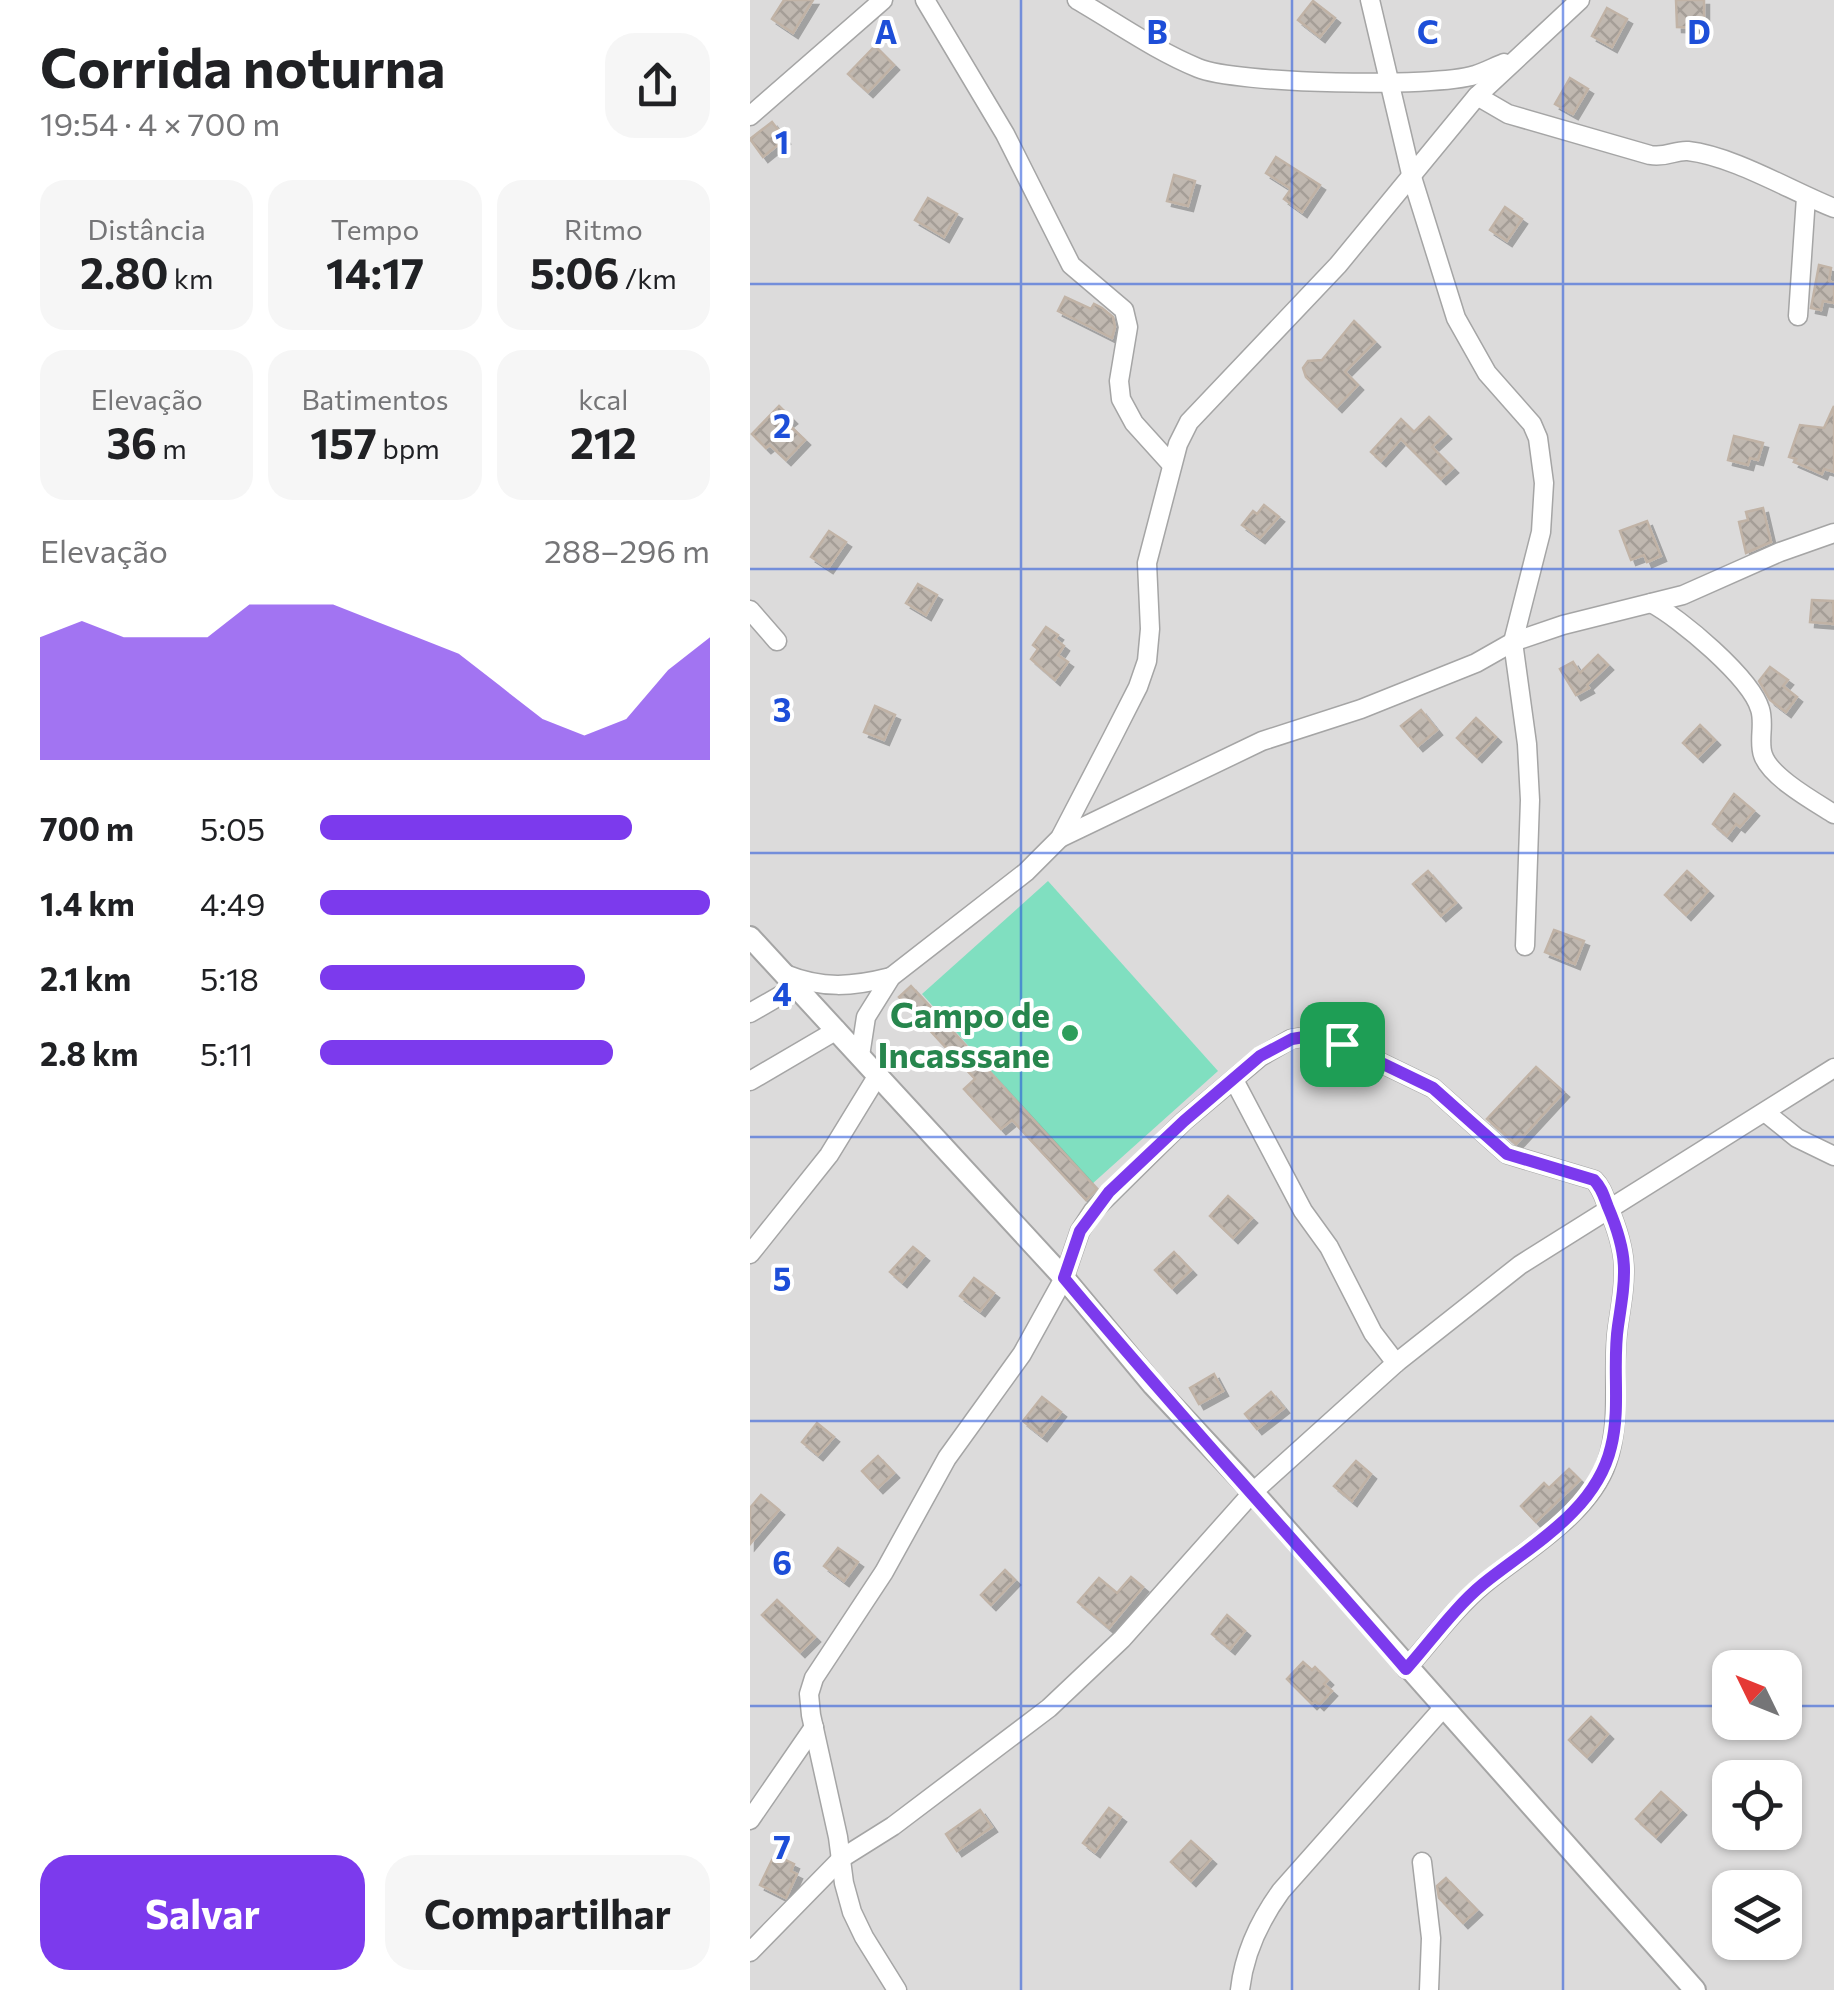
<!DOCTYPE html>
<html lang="pt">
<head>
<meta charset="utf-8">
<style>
  :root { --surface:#fff; --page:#f6f6f6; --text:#202124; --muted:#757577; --accent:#7c3aed }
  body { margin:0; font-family:Commissioner,sans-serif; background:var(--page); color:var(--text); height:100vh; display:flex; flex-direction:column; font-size:38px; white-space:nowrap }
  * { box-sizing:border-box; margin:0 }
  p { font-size:32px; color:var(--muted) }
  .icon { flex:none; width:55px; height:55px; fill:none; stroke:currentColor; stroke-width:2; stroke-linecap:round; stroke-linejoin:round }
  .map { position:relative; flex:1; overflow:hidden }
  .drawer { display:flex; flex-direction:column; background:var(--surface); width:750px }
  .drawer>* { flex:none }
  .needle { width:65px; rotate:313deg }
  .tools { position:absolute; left:962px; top:1650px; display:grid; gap:20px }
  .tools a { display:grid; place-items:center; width:90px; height:90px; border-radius:20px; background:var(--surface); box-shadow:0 2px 8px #0004; font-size:50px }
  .pin { position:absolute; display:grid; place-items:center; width:85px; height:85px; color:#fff; margin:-42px; border-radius:20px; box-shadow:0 5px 15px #0006 }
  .round { display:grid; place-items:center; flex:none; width:105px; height:105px; border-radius:30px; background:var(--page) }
  .summary { display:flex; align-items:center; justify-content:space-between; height:170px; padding:0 40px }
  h1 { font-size:55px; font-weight:700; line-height:75px }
  .metrics { display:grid; grid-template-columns:repeat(3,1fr); gap:15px; height:170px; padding:10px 40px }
  .metrics div { display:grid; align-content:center; border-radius:25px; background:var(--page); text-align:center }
  .metrics b { font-size:42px; font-weight:700 }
  .metrics small { font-size:28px; font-weight:400 }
  .metrics p { font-size:28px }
  .chart { height:280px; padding:20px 40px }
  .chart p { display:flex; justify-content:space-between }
  .chart svg { width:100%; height:180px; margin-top:10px; fill:var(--accent); opacity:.7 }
  .button { display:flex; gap:20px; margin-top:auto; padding:20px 40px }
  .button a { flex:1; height:115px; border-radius:30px; background:var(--accent); color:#fff; font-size:40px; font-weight:700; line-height:115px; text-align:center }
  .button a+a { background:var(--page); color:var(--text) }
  ul { padding:0 40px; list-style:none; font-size:32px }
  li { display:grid; grid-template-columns:160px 120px 1fr; align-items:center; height:75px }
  li i { height:25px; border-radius:12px; background:var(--accent) }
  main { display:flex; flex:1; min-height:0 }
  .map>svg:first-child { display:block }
  .residential { fill:#dcdbdb; fill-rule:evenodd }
  .pitch { fill:#80dfc0 }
  .building { fill:url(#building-cross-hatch); stroke:#c1b3a6; stroke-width:2.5; filter:url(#shadow) }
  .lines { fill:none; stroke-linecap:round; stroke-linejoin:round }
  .minor-casing { stroke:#a5a5a5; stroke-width:21 }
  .tertiary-casing { stroke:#a5a5a5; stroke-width:24 }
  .minor { stroke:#fff; stroke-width:18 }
  .tertiary { stroke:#fff; stroke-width:20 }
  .route-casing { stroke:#fff; stroke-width:20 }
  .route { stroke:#7c3aed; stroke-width:12 }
  .grid { fill:none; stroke:#1d4ed8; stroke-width:2.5; stroke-opacity:0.55 }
  .leisure-dot { fill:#2e9e5b; stroke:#fff; stroke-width:4 }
  .labels { text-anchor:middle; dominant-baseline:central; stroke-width:8; stroke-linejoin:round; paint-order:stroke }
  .leisure-label { font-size:35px; font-weight:bold; fill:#27864d; stroke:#fff; text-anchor:end }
  .grid-label { font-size:32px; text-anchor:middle; font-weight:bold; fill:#1d4ed8; stroke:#fff; stroke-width:8; stroke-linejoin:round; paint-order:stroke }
</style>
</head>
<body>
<main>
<section class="drawer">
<div class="summary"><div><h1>Corrida noturna</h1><p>19:54 · 4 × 700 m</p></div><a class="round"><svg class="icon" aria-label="share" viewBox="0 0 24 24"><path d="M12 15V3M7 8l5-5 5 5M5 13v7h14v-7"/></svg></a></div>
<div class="metrics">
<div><p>Distância</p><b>2.80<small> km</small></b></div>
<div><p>Tempo</p><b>14:17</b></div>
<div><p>Ritmo</p><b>5:06<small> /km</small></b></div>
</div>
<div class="metrics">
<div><p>Elevação</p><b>36<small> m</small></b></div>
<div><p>Batimentos</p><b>157<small> bpm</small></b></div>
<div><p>kcal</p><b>212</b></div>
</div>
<div class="chart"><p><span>Elevação</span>288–296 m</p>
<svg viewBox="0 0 160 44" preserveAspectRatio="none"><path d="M0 44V14L10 10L20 14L30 14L40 14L50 6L60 6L70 6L80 10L90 14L100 18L110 26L120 34L130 38L140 34L150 22L160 14V44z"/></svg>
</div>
<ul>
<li><b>700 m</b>5:05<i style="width:80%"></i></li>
<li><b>1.4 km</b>4:49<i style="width:100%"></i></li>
<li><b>2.1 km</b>5:18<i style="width:68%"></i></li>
<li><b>2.8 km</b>5:11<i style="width:75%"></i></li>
</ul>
<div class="button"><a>Salvar</a><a>Compartilhar</a></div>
</section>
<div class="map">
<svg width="1084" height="1990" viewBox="0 0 1084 1990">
  <defs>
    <pattern id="building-cross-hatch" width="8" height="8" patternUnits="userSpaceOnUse" patternTransform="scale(2.5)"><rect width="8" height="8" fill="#c0b8b0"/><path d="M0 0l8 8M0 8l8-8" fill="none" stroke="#a59e97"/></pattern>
    <filter id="shadow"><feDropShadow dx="5" dy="5" stdDeviation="0" flood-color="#0004"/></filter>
  </defs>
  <rect width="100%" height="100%" fill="#efece3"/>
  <path class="residential" d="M0 0H1084V1990H0ZM980 1668H1035V1722H980ZM980 1778H1035V1832H980ZM980 1888H1035V1942H980Z"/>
  <polygon class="pitch" points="298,881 468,1071 342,1184 172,994"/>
  <g class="building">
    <polygon points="34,0 63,0 43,33 22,19"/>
    <polygon points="926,0 954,0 954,28 927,27"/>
    <polygon points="563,1 585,18 570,37 548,20"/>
    <polygon points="857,8 877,19 862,47 842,36"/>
    <polygon points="125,46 144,65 118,92 98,74"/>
    <polygon points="820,78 838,89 823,114 805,104"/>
    <polygon points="22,122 35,139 13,157 0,139"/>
    <polygon points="526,157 570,185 552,212 534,199 541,189 516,173"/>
    <polygon points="424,175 445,181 438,206 417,201"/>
    <polygon points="178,198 207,214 194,237 165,220"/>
    <polygon points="755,207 772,219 757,241 740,230"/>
    <polygon points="1069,265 1081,268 1079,281 1084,283 1084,303 1073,301 1071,310 1061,308"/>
    <polygon points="315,297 341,309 344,304 352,308 363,317 365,327 362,338 308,311"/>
    <polygon points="604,321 625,342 595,372 608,385 587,407 556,377 553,368 558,361 572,360"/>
    <polygon points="29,406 42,419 37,423 55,440 36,460 20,445 16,448 2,434"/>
    <polygon points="1084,406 1084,472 1074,469 1072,474 1044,462 1046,459 1039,457 1050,425 1074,428"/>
    <polygon points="679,417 696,434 682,447 703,468 691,479 651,439 631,461 621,452 651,419 664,432"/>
    <polygon points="984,436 1013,443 1008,460 1000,458 998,465 978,460"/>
    <polygon points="514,505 529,517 510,538 492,525 503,511 507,514"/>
    <polygon points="1013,508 1021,542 996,553 989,522 998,520 996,512"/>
    <polygon points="897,521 911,556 897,562 894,555 881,560 870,531"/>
    <polygon points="79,531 96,542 78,568 61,557"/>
    <polygon points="168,584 187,595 176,615 156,603"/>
    <polygon points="1062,600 1083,601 1084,624 1060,622"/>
    <polygon points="296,627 308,635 305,639 314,646 308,655 318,662 305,680 281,659 288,649 283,645"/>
    <polygon points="848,655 858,665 837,685 839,688 826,695 810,669 823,662 830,673"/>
    <polygon points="1020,667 1038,680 1033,686 1047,697 1036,712 1020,700 1009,681"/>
    <polygon points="125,706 145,715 134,740 114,732"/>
    <polygon points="671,710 687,730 668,746 651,726"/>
    <polygon points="726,718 746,737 727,757 707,738"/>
    <polygon points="950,725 965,740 948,757 933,743"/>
    <polygon points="984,794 1004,811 990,827 986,824 977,836 963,824"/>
    <polygon points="678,871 706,903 691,916 663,884"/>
    <polygon points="937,871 958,891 936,915 915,895"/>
    <polygon points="804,930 834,941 825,964 795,952"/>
    <polygon points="161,986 347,1189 336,1200 262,1120 251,1129 214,1089 225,1079 149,997"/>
    <polygon points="786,1067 814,1092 766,1144 737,1119"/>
    <polygon points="478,1196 502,1218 483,1238 460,1216"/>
    <polygon points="163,1247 174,1256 152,1282 140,1272"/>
    <polygon points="424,1252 441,1270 422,1288 405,1270"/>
    <polygon points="224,1278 244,1293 230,1311 210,1296"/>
    <polygon points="464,1374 473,1391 449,1404 440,1388"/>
    <polygon points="521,1392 534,1408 507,1429 495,1414"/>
    <polygon points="292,1397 311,1412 292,1436 273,1421"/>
    <polygon points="67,1423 84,1437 68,1455 52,1442"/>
    <polygon points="128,1456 144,1473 128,1488 112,1471"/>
    <polygon points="606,1461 621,1474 602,1501 584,1486"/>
    <polygon points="819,1469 830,1480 786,1522 771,1506 794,1483 799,1488"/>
    <polygon points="11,1495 29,1510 0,1544 0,1508"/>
    <polygon points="88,1548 108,1562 94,1581 74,1566"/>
    <polygon points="255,1570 265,1580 241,1605 231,1595"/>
    <polygon points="381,1577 393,1587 359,1628 328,1602 349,1578 367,1593"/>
    <polygon points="27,1600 65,1637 50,1652 12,1615"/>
    <polygon points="477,1615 495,1631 480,1649 462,1634"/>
    <polygon points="553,1662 562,1670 565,1667 578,1680 574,1684 582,1691 569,1705 565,1701 562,1704 537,1679"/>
    <polygon points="841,1717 858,1734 837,1757 819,1740"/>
    <polygon points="911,1792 931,1810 906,1837 886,1819"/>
    <polygon points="359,1808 371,1817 345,1852 333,1843"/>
    <polygon points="230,1810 242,1827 207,1851 196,1834"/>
    <polygon points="441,1841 461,1859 441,1881 421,1862"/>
    <polygon points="32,1858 44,1864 41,1871 47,1874 36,1898 10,1885 22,1860 29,1863"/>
    <polygon points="696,1878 727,1910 713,1923 689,1898 687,1886"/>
  </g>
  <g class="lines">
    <g class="minor-casing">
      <g id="minor">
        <polyline points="175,0 255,134 321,265 374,310 378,327 369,381 371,399 384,423 422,465"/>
        <path d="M327 0C367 23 406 51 448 68 486 84 685 88 725 75 735 72 744 67 754 63"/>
        <polyline points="620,0 661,174 706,318 737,373 782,424 788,438 794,483 791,532 763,642 777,744 780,800 775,946"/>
        <path d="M727 96 758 114 900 155C917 158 924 150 938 151 983 156 1041 191 1084 208"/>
        <polyline points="0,116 133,0"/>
        <polyline points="1048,316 1056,197"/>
        <path d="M901 603C930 618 1001 678 1010 709 1015 724 1008 741 1013 755 1020 777 1065 802 1084 814"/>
        <polyline points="0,610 27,641"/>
        <polyline points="310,838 512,741 611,709 726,663 763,642 813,625 933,595 1030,552 1084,533"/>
        <path d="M35 974C72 989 102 987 141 977"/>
        <polyline points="0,1013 45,987"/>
        <polyline points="110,1056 116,1017 141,977 276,872 310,838 362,738 388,687 397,661 400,629 397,563 428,444 439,422 588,265 727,96 830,0"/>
        <polyline points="484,1080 553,1211 579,1247 623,1333 646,1363"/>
        <polyline points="0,1081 87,1030"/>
        <polyline points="1016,1113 1047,1138 1084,1156"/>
        <polyline points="0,1254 79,1155 128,1075"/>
        <polyline points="0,1820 64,1727"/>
        <polyline points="672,1862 681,1938 679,1990"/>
        <polyline points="0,1952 92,1858 143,1826 299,1708 372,1639 503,1492 646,1363 770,1265 1084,1068"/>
        <path d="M147 1990 114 1937 102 1912 94 1883 88 1837 61 1715 59 1694 64 1678 134 1572 197 1458 272 1354 314 1278 330 1231 343 1211 434 1121 510 1057 541 1039 560 1036 592 1044 683 1088 757 1154 844 1180C852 1188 854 1197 858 1207 879 1256 876 1274 868 1326 861 1370 872 1419 857 1462 839 1515 774 1551 734 1584 705 1608 681 1641 656 1669"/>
        <path d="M490 1990C494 1954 510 1920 531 1891L694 1707"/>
      </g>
    </g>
    <g class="tertiary-casing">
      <polyline id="tertiary" points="0,937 314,1278 403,1385 503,1492 945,1990"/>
    </g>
    <use href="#minor" class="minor"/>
    <use href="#tertiary" class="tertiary"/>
  </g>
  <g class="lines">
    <g class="route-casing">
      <path id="route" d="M560 1036 592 1044 683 1088 757 1154 844 1180C852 1188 854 1197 858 1207 879 1256 876 1274 868 1326 862 1365 871 1408 861 1447 846 1511 780 1546 733 1584 705 1607 681 1641 656 1669 543 1538 425 1411 314 1278L330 1231 359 1192 434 1121 510 1056 542 1039Z"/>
    </g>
    <use href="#route" class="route"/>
  </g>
  <path class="grid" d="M271 0V1990M542 0V1990M813 0V1990M0 284H1084M0 569H1084M0 853H1084M0 1137H1084M0 1421H1084M0 1706H980M1035 1706H1084"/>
  <circle class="leisure-dot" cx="320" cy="1033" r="10"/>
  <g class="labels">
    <g class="leisure-label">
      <text x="300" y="1013">Campo de<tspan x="300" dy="40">Incasssane</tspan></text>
    </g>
  </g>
  <g class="grid-label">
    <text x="136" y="44">A</text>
    <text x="407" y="44">B</text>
    <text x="678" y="44">C</text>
    <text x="949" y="44">D</text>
    <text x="32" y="154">1</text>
    <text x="32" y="438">2</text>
    <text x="32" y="722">3</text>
    <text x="32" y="1006">4</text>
    <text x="32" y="1291">5</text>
    <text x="32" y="1575">6</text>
    <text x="32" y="1859">7</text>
  </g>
</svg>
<div class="tools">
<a><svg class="needle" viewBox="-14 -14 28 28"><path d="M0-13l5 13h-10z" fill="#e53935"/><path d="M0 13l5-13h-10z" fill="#757577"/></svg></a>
<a><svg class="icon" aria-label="locate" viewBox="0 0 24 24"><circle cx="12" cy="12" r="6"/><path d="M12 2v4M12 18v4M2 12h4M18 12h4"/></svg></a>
<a><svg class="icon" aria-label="layers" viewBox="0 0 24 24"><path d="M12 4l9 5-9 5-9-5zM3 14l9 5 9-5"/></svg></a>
</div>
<div class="pin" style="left:592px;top:1044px;background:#1e9e55"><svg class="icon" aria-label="arrive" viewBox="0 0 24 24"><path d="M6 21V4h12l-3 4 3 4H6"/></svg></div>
</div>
</main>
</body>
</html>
